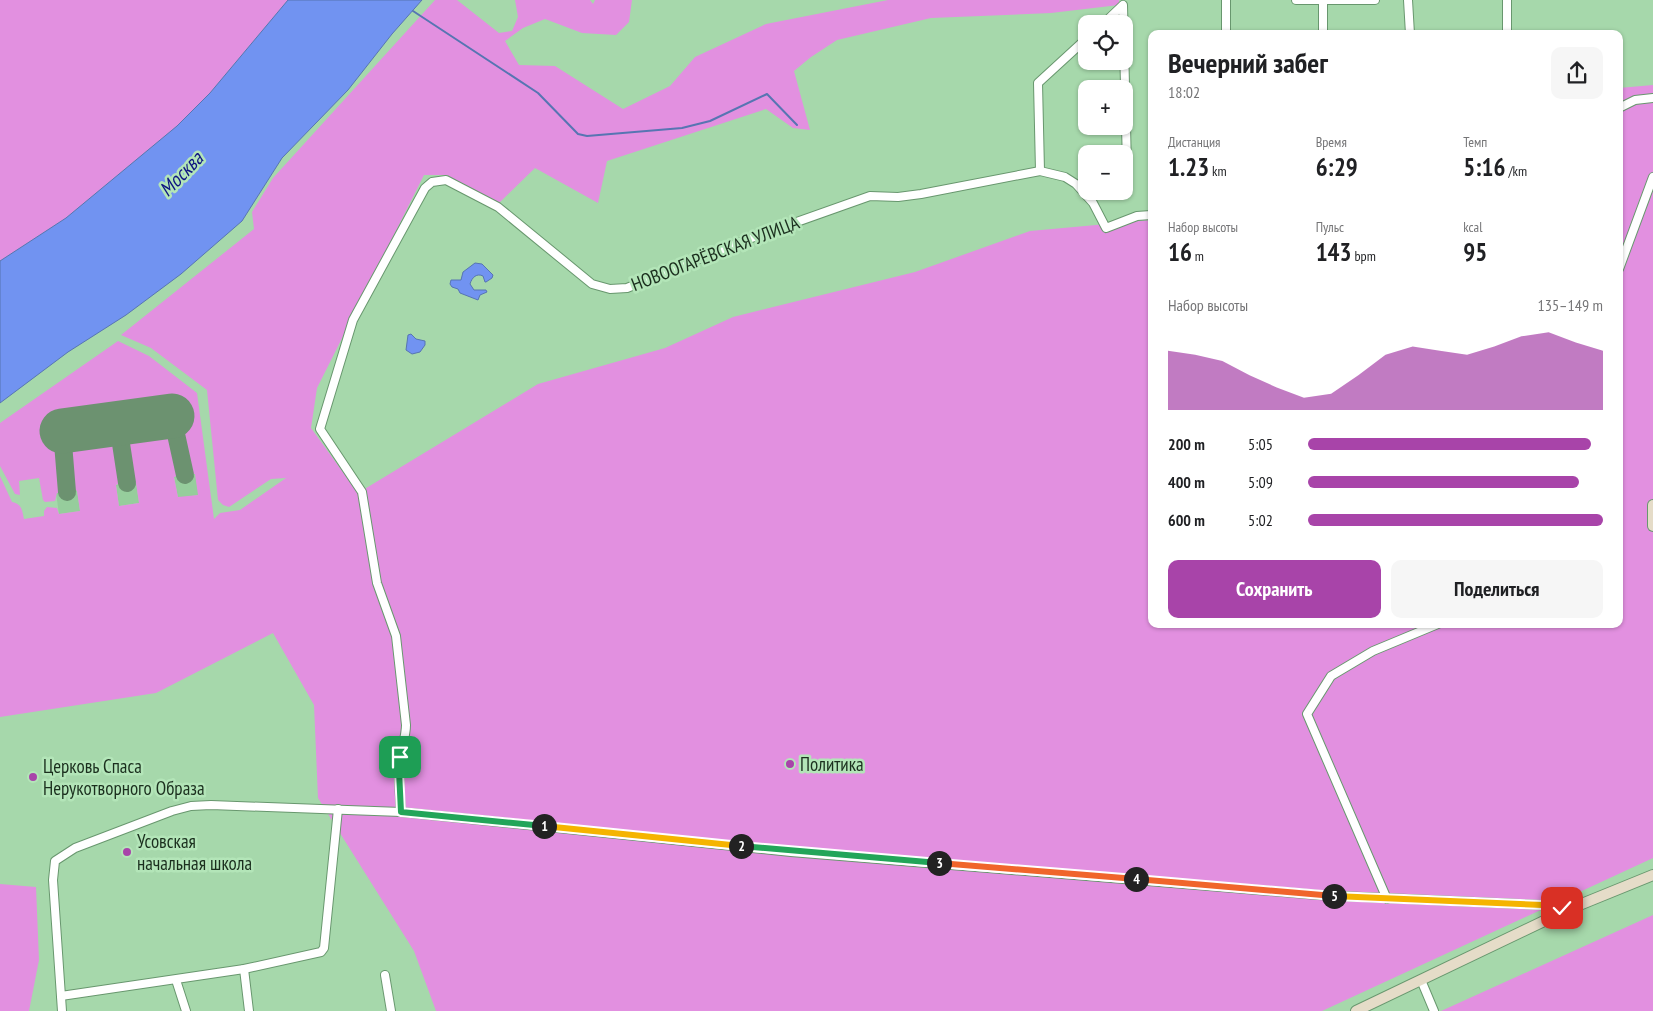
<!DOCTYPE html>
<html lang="ru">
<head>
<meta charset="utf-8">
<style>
  :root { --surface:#fff; --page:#f6f6f6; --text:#202124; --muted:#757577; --accent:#a844a9 }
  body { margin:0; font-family:"PT Sans Narrow",sans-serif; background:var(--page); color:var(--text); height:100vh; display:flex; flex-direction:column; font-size:19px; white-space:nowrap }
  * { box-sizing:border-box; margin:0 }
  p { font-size:16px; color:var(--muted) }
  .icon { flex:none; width:28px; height:28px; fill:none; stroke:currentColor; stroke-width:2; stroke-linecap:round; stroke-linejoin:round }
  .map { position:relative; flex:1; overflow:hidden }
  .drawer { position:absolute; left:1148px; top:30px; width:475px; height:598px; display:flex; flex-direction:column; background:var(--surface); border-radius:10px; box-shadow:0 1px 4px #0004 }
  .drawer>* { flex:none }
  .controls { position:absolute; left:1078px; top:15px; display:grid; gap:10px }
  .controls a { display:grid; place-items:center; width:55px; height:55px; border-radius:10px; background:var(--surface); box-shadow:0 1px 4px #0004; font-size:25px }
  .pin { position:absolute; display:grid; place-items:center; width:42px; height:42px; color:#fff; margin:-21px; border-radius:10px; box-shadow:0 2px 8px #0006 }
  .km { position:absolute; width:25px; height:25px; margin:-12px; border-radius:50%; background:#222; color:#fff; font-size:14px; line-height:25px; text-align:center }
  .round { display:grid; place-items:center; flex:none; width:52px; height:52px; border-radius:10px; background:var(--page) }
  .summary { display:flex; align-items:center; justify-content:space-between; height:85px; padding:0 20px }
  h1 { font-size:28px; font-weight:700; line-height:38px }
  .metrics { display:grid; grid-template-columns:repeat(3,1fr); gap:8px; height:85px; padding:5px 20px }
  .metrics div { display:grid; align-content:center }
  .metrics b { font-size:25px; font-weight:700 }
  .metrics small { font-size:14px; font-weight:400 }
  .metrics p { font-size:14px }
  .chart { height:140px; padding:10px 20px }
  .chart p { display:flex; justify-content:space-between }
  .chart svg { width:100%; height:90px; margin-top:5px; fill:var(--accent); opacity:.7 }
  .action { display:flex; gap:10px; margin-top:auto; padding:10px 20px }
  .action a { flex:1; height:58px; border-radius:10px; background:var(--accent); color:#fff; font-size:20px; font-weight:700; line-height:58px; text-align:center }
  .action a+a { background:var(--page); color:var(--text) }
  ul { padding:0 20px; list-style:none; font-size:16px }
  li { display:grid; grid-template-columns:80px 60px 1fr; align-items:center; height:38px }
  li i { height:12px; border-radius:6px; background:var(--accent) }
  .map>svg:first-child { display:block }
  .built { fill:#96cd9c }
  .green { fill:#e290e0 }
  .water { fill:#7193f1; stroke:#5775b2 }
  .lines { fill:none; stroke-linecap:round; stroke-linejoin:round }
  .stream { stroke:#5775b2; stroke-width:2 }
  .taxiway { stroke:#6c9270; stroke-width:18 }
  .runway { stroke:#6c9270; stroke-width:45 }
  .street-casing { stroke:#68976e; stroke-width:10 }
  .secondary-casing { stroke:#68976e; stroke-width:12 }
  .street { stroke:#fff; stroke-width:8 }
  .secondary { stroke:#e5dcc8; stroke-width:10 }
  .split-1-casing { stroke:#fff; stroke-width:10 }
  .split-2-casing { stroke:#fff; stroke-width:10 }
  .split-3-casing { stroke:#fff; stroke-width:10 }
  .split-4-casing { stroke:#fff; stroke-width:10 }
  .split-5-casing { stroke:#fff; stroke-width:10 }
  .split-6-casing { stroke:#fff; stroke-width:10 }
  .split-1 { stroke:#22a559; stroke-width:6 }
  .split-2 { stroke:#f5b400; stroke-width:6 }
  .split-3 { stroke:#22a559; stroke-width:6 }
  .split-4 { stroke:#f0652b; stroke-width:6 }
  .split-5 { stroke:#f0652b; stroke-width:6 }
  .split-6 { stroke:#f5b400; stroke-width:6 }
  .poi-dot { fill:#a844a9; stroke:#b3e5b8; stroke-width:2 }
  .labels { text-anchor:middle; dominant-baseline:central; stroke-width:5; stroke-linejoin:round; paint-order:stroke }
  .street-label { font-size:19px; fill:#1b2f1e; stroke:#b3e5b8 }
  .poi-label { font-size:19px; fill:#1b2f1e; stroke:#b3e5b8; text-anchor:start }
  .water-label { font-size:20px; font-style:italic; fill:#0d1281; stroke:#b3e5b8 }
</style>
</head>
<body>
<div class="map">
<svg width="1653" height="1011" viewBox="0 0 1653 1011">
  <rect width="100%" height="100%" fill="#a6d8ab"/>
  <g class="built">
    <polygon points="195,474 199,495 178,498 174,476"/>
    <polygon points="136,482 139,503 119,506 116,485"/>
    <polygon points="77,490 80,511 59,514 56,493"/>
  </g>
  <g class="green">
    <polygon points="0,0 288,0 210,93 177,126 66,218 0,261"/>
    <path d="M435 0H457L499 33 512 31 518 17 515 0H590L593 4 595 0H632L629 22 616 35 582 33 545 19 523 28 505 41 519 65 555 66 623 109 670 86 695 57 766 24 888 0H1119V5L1051 13 931 18 837 40 811 57 794 71 810 130 793 128 766 109 607 161 598 203 535 168 498 204 447 175H424L317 388 311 428 358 493 538 384 665 348 733 317 915 272 1030 231 1151 220V624H1619V88L1653 85V858L1322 1011H436L414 951 318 798 314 705 273 633 156 693 0 717V476L12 502C22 504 22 510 24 519L44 516V511L47 507 57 508 59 514 80 511 77 491 71 485 70 455 77 446 107 442 117 447 121 478 118 484 116 485 119 506 139 503 136 483 134 482 130 477 126 445 133 438 162 434 172 441 179 469 177 476 174 477 178 497 198 495 195 474H193L188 468 175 400 55 416 62 487 59 493H57L55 501 45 502 43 500 39 478 19 481 20 495 15 494 0 466V423L118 341 149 356 197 393 214 519 220 513 240 510 286 478 271 479 229 507 223 505 218 500 207 390 151 348 121 335 254 229 252 212 273 178Z"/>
    <polygon points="0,884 36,887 39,960 29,1011 0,1011"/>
    <polygon points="1653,915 1653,1011 1441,1011"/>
  </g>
  <g class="water">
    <polygon points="288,0 422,0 392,34 348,90 282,158 242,221 181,274 126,315 68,352 0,403 0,261 66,218 177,126 210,93"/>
    <path d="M475 263 482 264 493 275 492 278 486 282H485L483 276C477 273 472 277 470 284L474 290H486L487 292 480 295 478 300 460 293 458 289 452 287 450 284 451 280H461L463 272Z"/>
    <polygon points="411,334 416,339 425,341 425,345 420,352 412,354 406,350 408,335"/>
  </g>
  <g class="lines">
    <polyline class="stream" points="413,11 538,93 578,134 587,136 682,128 710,121 767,94 797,125"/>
    <g class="taxiway">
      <polyline points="172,416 185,475"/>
      <polyline points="118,424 127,483"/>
      <polyline points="62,431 67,492"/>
    </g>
    <polyline class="runway" points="62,431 172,416"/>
    <g class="street-casing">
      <g id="street">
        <polyline points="1226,0 1226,34"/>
        <polyline points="1296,0 1375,0"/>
        <polyline points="1408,0 1410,34"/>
        <polyline points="1507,0 1507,34"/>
        <polyline points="1323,1 1323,34"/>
        <polyline points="1103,24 1123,5 1127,166"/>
        <polyline points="1619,108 1635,100 1653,98"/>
        <polyline points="1040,171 1038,83 1086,39"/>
        <polyline points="1619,269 1653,177"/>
        <path d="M401 812C400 795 398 777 400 760 401 748 406 737 406 725L396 636 377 583 362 492 320 429 353 320 425 188 432 182 446 180 498 207 592 284 610 289 627 288 746 240 870 196 898 197 921 194 1040 171 1065 177 1076 184 1093 203 1106 228 1137 216 1151 215"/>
        <polyline points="1387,899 1307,714 1331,676 1373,651 1438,624"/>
        <polyline points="244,969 249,1011"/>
        <polyline points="385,975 391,1011"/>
        <polyline points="176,980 186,1011"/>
        <polyline points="1421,980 1434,1011"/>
        <polyline points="61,996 244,969 321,952 324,948 338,809"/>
        <polyline points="62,1011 53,880 55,861 75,848 172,811 191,806 211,805 401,812 791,852 1318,895 1541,905 1567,910"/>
      </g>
    </g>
    <g class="secondary-casing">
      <g id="secondary">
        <polyline points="1653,505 1653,526"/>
        <polyline points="1356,1011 1567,910 1653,875"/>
      </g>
    </g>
    <use href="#street" class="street"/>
    <use href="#secondary" class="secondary"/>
  </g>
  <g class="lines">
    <g class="split-1-casing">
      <polyline id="split-1" points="400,757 399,771 401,812 544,826"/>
    </g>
    <g class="split-2-casing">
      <polyline id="split-2" points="544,826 741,846"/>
    </g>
    <g class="split-3-casing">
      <polyline id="split-3" points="741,846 939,863"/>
    </g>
    <g class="split-4-casing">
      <polyline id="split-4" points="939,863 1136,879"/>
    </g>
    <g class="split-5-casing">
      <polyline id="split-5" points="1136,879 1334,896"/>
    </g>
    <g class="split-6-casing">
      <polyline id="split-6" points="1334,896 1542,905 1562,908"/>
    </g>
    <use href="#split-1" class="split-1"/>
    <use href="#split-2" class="split-2"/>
    <use href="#split-3" class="split-3"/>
    <use href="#split-4" class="split-4"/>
    <use href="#split-5" class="split-5"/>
    <use href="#split-6" class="split-6"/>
  </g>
  <g class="poi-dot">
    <circle cx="790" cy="764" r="5"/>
    <circle cx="33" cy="777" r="5"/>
    <circle cx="127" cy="852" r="5"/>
  </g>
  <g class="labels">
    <g class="street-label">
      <text transform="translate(715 253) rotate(-21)">НОВООГАРЁВСКАЯ УЛИЦА</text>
    </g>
    <g class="poi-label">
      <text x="800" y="764">Политика</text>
      <text x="43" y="766">Церковь Спаса<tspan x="43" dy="22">Нерукотворного Образа</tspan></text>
      <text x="137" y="841">Усовская<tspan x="137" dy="22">начальная школа</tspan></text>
    </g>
    <g class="water-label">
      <text transform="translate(181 174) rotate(-46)">Москва</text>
    </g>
  </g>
</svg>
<div class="controls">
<a><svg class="icon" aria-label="locate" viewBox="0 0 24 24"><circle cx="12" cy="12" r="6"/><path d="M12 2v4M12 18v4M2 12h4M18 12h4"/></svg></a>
<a>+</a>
<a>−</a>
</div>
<div class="pin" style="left:400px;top:757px;background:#1e9e55"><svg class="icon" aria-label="arrive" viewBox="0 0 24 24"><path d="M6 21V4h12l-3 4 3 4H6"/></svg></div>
<div class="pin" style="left:1562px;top:908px;background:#d93025"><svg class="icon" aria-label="check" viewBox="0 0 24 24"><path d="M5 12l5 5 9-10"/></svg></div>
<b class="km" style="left:544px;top:826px">1</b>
<b class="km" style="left:741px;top:846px">2</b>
<b class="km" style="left:939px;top:863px">3</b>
<b class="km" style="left:1136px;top:879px">4</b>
<b class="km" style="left:1334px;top:896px">5</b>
<section class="drawer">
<div class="summary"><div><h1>Вечерний забег</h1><p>18:02</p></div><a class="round"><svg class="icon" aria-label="share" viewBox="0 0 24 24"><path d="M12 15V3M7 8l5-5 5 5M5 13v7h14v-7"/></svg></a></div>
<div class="metrics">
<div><p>Дистанция</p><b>1.23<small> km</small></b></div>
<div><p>Время</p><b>6:29</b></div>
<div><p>Темп</p><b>5:16<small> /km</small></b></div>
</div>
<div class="metrics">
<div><p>Набор высоты</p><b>16<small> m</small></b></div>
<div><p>Пульс</p><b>143<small> bpm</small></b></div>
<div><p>kcal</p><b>95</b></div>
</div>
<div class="chart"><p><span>Набор высоты</span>135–149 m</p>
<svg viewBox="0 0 160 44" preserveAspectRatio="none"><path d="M0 44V15L10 17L20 20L30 27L40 33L50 38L60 36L70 27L80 17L90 13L100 15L110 17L120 13L130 8L140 6L150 11L160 15V44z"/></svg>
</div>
<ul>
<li><b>200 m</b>5:05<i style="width:96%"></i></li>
<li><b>400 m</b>5:09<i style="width:92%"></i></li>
<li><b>600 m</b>5:02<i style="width:100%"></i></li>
</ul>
<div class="action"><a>Сохранить</a><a>Поделиться</a></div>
</section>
</div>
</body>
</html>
